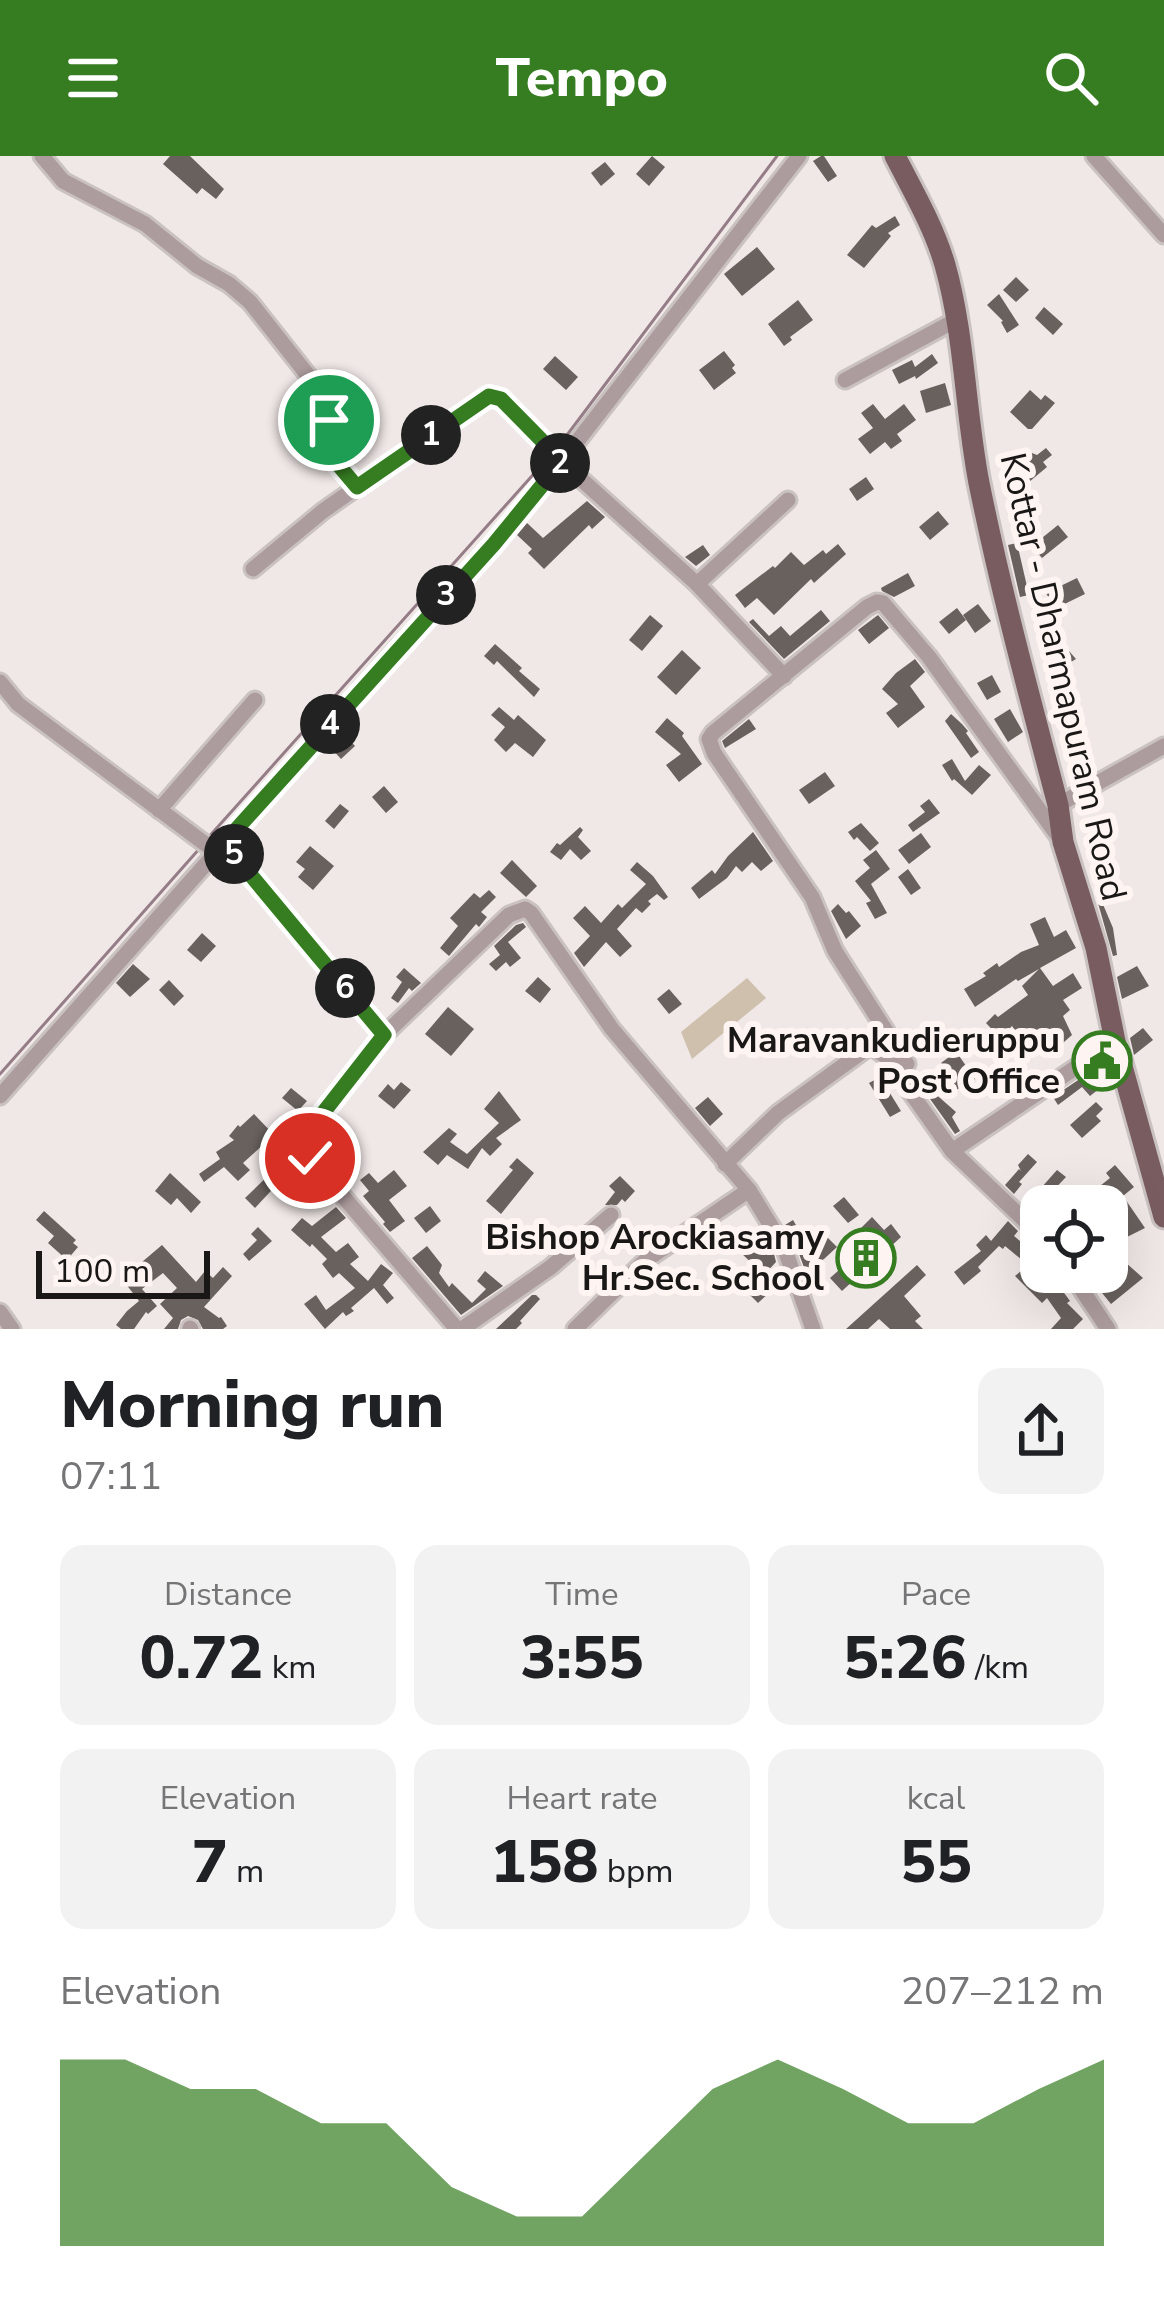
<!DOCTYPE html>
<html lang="en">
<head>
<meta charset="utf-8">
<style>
  :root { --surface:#fff; --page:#f2f2f2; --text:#202124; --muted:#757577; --accent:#367d22 }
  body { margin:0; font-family:"Nunito Sans",sans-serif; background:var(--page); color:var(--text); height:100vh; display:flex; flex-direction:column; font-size:45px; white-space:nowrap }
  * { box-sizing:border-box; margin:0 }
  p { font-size:39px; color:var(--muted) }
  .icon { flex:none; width:66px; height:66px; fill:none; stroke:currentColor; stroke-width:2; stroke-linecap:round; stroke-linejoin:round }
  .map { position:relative; height:1173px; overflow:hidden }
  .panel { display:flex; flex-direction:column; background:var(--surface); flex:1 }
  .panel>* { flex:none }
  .buttons { position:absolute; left:1020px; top:1029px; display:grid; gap:24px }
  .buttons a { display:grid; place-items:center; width:108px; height:108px; border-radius:24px; background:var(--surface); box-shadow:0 12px 48px #0002; font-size:60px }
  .scale { position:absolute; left:36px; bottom:30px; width:174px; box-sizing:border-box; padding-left:12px; border:6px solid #1a1717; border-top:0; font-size:33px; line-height:42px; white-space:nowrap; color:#1a1717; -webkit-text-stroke:9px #fef5f3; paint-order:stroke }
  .pin { position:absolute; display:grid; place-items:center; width:102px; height:102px; color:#fff; margin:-51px; border:6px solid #fff; border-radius:50%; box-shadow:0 3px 12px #0007 }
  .km { position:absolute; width:60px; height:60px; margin:-30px; border-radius:50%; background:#222; color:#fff; font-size:33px; line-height:60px; text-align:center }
  .round { display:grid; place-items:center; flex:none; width:126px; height:126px; border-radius:24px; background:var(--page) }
  .headline { display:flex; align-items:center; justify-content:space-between; height:204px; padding:0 60px }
  h1 { font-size:66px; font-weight:800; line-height:90px }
  .figures { display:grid; grid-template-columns:repeat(3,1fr); gap:18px; height:204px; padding:12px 60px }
  .figures div { display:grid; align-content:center; border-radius:24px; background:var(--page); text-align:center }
  .figures b { font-size:60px; font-weight:800 }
  .figures small { font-size:33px; font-weight:400 }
  .figures p { font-size:33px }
  .chart { height:336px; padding:24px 60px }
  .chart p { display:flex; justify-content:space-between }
  .chart svg { width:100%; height:216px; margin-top:12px; fill:var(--accent); opacity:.7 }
  header { display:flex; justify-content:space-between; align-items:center; height:156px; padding:0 60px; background:var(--accent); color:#fff; font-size:54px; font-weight:800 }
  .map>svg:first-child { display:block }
  .green { fill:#cfc0ad }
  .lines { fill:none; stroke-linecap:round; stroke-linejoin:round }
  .stream { stroke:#957d88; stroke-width:3 }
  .building { fill:#68615e }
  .minor-casing { stroke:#c9c2c1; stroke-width:21 }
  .major-casing { stroke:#c9c2c1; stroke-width:27 }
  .minor { stroke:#ad9c9e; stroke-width:15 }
  .major { stroke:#785c60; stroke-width:21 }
  .route-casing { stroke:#fff; stroke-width:24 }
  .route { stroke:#367d22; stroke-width:15 }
  .labels { text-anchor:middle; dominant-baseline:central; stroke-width:12; stroke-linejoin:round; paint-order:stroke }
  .street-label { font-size:36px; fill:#1a1717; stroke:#fef5f3 }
  .poi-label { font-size:36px; font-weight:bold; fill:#1a1717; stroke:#fef5f3; text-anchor:end }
</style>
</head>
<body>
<header><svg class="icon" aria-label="menu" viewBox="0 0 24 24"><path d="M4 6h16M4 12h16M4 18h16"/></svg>Tempo<svg class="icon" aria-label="search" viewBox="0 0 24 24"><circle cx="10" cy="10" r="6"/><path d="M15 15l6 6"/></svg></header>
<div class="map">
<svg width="1164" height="1173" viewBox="0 0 1164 1173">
  <rect width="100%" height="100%" fill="#f0e8e6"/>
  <polygon class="green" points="747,822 766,842 692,903 681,876"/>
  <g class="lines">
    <g class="stream">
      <polyline points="558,291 777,0"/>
      <polyline points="206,684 548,302"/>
      <polyline points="0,918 200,692"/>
    </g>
  </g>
  <g class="building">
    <polygon points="170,0 190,0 224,33 216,43 202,32 197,38 163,8"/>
    <polygon points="652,0 665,11 649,30 636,18"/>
    <polygon points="821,0 824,0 837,20 828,26 813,5"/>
    <polygon points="605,6 615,18 601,30 591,17"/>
    <polygon points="895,60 900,69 888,77 891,80 864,112 847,99 872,69 876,72"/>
    <polygon points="757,91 775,113 742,140 724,118"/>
    <polygon points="1016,121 1029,134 1016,146 1003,134"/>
    <polygon points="999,138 1019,169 1007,177 1001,166 1003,165 987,149"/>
    <polygon points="798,144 813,164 790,181 792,184 784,190 768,168"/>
    <polygon points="1044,151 1063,168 1053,179 1035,162"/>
    <polygon points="724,195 735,209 732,212 736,217 714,234 699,214"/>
    <polygon points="932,198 938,207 916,223 915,220 899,228 892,214 912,204 915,211"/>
    <polygon points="555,200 578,221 566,234 543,213"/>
    <polygon points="945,227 951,249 926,257 920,235"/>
    <polygon points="1030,234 1041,244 1045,239 1055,247 1032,273 1028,273 1010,256"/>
    <polygon points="873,248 885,263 904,248 916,264 897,278 902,285 891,293 885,286 870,298 858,283 873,272 861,257"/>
    <polygon points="1046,292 1052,299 1043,306 1047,311 1017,336 1004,321 1032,297 1037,299"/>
    <polygon points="866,321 874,333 857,345 849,333"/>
    <polygon points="587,345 605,361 592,373 589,369 544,413 528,397 532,393 517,379 527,367 543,382"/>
    <polygon points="938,355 949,368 930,384 919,371"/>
    <polygon points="1058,369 1068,381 1042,402 1032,390"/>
    <polygon points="1017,387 1029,439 1020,441 1008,389"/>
    <polygon points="838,388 846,398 814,427 811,423 774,459 757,442 745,452 735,439 773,410 775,412 791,396 804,409 823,394 826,398"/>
    <polygon points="703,389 710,399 696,410 685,401"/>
    <polygon points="908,417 915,430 894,441 882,435 881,432"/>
    <polygon points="1077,422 1085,438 1040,460 1035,451 1050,444 1046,437"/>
    <polygon points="978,448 991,465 975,477 963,459"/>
    <polygon points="957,452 966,464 949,478 939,466"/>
    <polygon points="821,454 830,465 784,503 749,466 753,463 769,480 781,470 790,480"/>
    <polygon points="650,459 663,470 642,495 629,484"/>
    <polygon points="878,459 889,472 869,488 858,474"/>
    <polygon points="1055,479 1076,503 1066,509 1047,487"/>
    <polygon points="495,488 522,512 519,515 540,533 534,541 497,505 494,509 484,500"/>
    <polygon points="682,494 701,512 676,539 657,521"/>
    <polygon points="915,503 925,516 910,530 925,551 898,572 886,557 898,548 882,533 896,517"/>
    <polygon points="992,519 1001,536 987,544 977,527"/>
    <polygon points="499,551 514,564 518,559 546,584 533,601 515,587 506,596 494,584 505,571 491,559"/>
    <polygon points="1010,553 1023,576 1008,586 994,563"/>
    <polygon points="951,558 962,568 968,575 966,577 979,596 971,602 945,565"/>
    <polygon points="667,562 684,577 682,580 702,608 679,626 666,609 681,598 655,576"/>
    <polygon points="749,563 756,573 725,592 722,585"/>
    <polygon points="344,578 355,590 341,603 330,591"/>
    <polygon points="952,603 965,625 979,609 991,619 972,639 954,623 952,625 942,609"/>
    <polygon points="825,616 835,630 809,648 799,634"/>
    <polygon points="384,630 398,646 386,657 372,641"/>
    <polygon points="929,643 940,657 913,676 908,669 925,656 920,650"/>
    <polygon points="340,648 349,655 334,673 325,665"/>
    <polygon points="861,667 879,687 870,695 857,681 854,684 848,676"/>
    <polygon points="580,671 583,674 578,681 591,695 581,704 570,693 561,704 550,696 557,687 560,689"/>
    <polygon points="753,676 773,705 761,715 752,706 742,716 736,710 727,722 699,743 691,732 712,714 715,718 728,700"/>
    <polygon points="921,677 931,691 909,708 898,694"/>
    <polygon points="310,690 334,710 313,734 298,721 305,713 296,706"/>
    <polygon points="876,694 890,713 871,728 887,757 875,763 866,747 871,745 855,725 870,712 863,704"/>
    <polygon points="512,704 537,730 526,741 500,717"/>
    <polygon points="637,706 653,720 668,741 664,744 657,738 648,745 651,748 642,757 636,752 617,773 632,790 620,801 606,786 584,811 574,797 590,780 573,762 585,750 601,767 618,748 622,752 646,728 630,714"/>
    <polygon points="908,713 921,732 911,739 898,721"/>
    <polygon points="489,734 496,741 481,756 487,761 479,771 476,768 449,800 440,792 458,770 450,762 474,737 480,742"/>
    <polygon points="1099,739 1113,772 1117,799 1113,800 1096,740"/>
    <polygon points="838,748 846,757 849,755 861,770 846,783 831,755"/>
    <polygon points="1045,761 1054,781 1066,774 1076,792 1040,812 1053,830 1073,817 1082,832 1063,844 1070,854 1063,860 1072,879 1047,901 1030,884 1025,888 1012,870 1000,882 986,867 995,858 998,861 1028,839 1022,830 1039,813 1018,825 1016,823 975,851 964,833 986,820 983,817 997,807 999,811 1021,796 1039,789 1030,768"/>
    <polygon points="523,767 526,771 508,786 521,802 510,811 506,806 496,815 489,808 500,799 494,790 516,769"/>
    <polygon points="202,777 216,790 201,806 187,794"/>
    <polygon points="133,808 150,823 130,841 116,827"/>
    <polygon points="1137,810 1149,830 1122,843 1117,821"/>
    <polygon points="404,812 421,827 412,835 409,832 398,847 391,842 402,826 396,821"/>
    <polygon points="538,821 551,833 540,847 525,835"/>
    <polygon points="169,824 184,840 174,850 159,834"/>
    <polygon points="669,833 682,848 669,858 657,843"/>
    <polygon points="448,851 474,873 451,900 425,878"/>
    <polygon points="1143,872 1153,884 1134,899 1130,882"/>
    <polygon points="951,888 975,923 956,934 941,907 949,901 944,892"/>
    <polygon points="1093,914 1104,929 1090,940 1082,931 1058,949 1053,941"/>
    <polygon points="880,921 901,955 890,961 869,927"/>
    <polygon points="923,923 931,934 956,956 952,961 960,975 955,978 918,926"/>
    <polygon points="401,926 411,934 394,953 378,940 388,928 394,934"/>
    <polygon points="291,932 307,945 298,955 282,942"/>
    <polygon points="499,935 521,964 496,982 502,988 490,1000 482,992 468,1013 447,999 438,1009 423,996 449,972 457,978 450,986 467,998 499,967 484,953"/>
    <polygon points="708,941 723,958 710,970 695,952"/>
    <polygon points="1096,946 1103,953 1096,960 1101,965 1082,982 1070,969"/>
    <polygon points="254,958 274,979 243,1007 250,1014 238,1025 224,1011 204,1026 199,1018 220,1003 216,996 234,984 229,980 238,969 240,971"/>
    <polygon points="1028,998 1037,1006 1019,1026 1022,1028 1014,1038 1005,1029 1019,1013 1021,1015 1018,1009"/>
    <polygon points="517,1002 534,1017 501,1058 486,1045 513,1014 509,1011"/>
    <polygon points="1115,1009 1134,1031 1123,1040 1145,1072 1123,1083 1108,1060 1119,1053 1100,1030 1110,1022 1106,1017"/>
    <polygon points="394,1014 407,1030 389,1044 405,1065 390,1076 383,1068 385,1066 363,1040 369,1035 360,1024 369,1017 378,1027"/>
    <polygon points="1057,1014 1066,1021 1049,1039 1041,1032"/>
    <polygon points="272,1016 282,1023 255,1052 245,1042"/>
    <polygon points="170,1017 201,1046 191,1057 177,1042 171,1049 155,1035"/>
    <polygon points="620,1020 635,1035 625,1046 622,1043 617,1049 605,1049 615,1036 609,1030"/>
    <polygon points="844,1041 859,1059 848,1067 833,1050"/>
    <polygon points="430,1050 441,1065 426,1077 414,1062"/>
    <polygon points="336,1051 346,1062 321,1081 336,1096 348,1087 359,1101 350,1108 368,1125 381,1108 393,1117 383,1129 394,1142 387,1148 374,1132 351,1152 354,1155 346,1160 343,1156 325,1173 304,1148 316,1139 326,1154 355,1132 339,1117 333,1122 322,1108 327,1103 312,1088 310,1091 291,1074 302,1062 312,1070"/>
    <polygon points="44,1055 76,1084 73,1087 78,1091 67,1104 48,1087 54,1080 36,1064"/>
    <polygon points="872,1061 884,1074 891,1068 901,1081 842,1135 830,1122 873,1084 861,1072"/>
    <polygon points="793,1064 806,1086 821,1075 837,1091 824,1103 805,1114 795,1087 785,1069"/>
    <polygon points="1008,1065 1018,1075 1014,1080 1041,1102 1041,1116 1052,1116 1062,1126 1059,1130 1070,1145 1067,1147 1083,1163 1073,1173 1051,1173 1061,1162 1047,1142 1042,1147 1015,1120 1028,1109 1005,1090 1003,1093 999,1090 978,1111 981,1115 964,1129 954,1116 981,1095 976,1089 986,1079 991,1085"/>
    <polygon points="258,1071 272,1085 249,1105 243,1098 257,1084 251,1078"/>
    <polygon points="754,1078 774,1098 776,1106 764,1119 738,1094"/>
    <polygon points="162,1089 196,1126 205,1115 213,1122 223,1111 232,1120 204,1151 219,1162 221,1161 227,1170 223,1173 203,1173 198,1164 188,1160 181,1164 178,1173 164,1173 173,1162 160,1148 177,1132 163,1117 142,1133 157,1150 148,1158 146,1156 134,1173 121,1173 116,1169 127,1155 139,1145 122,1123"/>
    <polygon points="427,1090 442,1109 439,1117 449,1131 452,1127 472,1147 486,1133 477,1125 485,1115 503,1130 461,1159 412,1102"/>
    <polygon points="1107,1090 1143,1122 1111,1148 1085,1116 1107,1116"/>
    <polygon points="917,1109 926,1119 904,1140 921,1160 915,1165 923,1173 890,1173 879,1163 868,1173 846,1173"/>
    <polygon points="771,1118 780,1127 758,1147 749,1138"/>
    <polygon points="532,1139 536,1139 540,1143 520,1165 522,1167 516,1173 496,1173"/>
  </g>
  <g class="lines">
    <g class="minor-casing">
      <g id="minor">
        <path d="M42 0 63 25 145 68 197 110 229 128 250 146 329 246C332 263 320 272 319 287L357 331"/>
        <polyline points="1094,0 1164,79"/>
        <polyline points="845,224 956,164"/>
        <polyline points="253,413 323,355 484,242 498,241 550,295 697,428 784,520"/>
        <polyline points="697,428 788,344"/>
        <polyline points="0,526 18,548 216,696"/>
        <polyline points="1058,649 1164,590"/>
        <polyline points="159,654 255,544"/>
        <polyline points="224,687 384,879 509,759 525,753 531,757 612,873 749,1034 784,1091 813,1173"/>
        <polyline points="384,879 305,980 304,995 457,1173"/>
        <polyline points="907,908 835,795 812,741 714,597 709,583 713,577 867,451 877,446 883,447 929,501 1061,684"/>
        <polyline points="0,940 393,497 494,388 562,305 799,0"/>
        <polyline points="952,995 1115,885"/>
        <polyline points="725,1008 778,957 866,893 873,891 885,900 952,995 1041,1080"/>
        <polyline points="1070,1116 1108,1173"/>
        <polyline points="0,1156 12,1173"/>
        <polyline points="190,1172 191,1173"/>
        <polyline points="462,1173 551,1111 611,1059"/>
        <polyline points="575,1173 646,1104 749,1034"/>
      </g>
    </g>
    <g class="major-casing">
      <path id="major" d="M895 0C913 35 934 71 945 109 965 180 965 255 979 327 1001 436 1030 542 1058 649L1063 686 1096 792 1115 885 1164 1061"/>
    </g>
    <use href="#minor" class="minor"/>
    <use href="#major" class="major"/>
  </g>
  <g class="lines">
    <g class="route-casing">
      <polyline id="route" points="310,1002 304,994 305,980 384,879 224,687 494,388 562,305 501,243 489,240 357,331 320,287 320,281 329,264"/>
    </g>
    <use href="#route" class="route"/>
  </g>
  <defs>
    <g id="civic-ring" transform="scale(3)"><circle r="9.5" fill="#fef5f3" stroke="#367d22" stroke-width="1.5"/><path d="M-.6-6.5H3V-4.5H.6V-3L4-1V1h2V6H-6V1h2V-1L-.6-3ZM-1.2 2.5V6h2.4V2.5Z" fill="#367d22"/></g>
    <g id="building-ring" transform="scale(3)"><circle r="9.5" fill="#fef5f3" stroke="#367d22" stroke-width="1.5"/><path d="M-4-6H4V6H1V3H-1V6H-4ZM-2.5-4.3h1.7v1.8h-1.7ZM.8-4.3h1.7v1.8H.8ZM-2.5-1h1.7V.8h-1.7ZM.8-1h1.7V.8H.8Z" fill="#367d22"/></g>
  </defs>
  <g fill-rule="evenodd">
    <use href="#civic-ring" x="1102" y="905"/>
    <use href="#building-ring" x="866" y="1102"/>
  </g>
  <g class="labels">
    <g class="street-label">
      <text transform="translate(1063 521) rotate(77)">Kottar - Dharmapuram Road</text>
    </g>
    <g class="poi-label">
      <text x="1060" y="884">Maravankudieruppu<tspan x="1060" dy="41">Post Office</tspan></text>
      <text x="824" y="1081">Bishop Arockiasamy<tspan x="824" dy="41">Hr.Sec. School</tspan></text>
    </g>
  </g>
</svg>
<div class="buttons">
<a><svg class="icon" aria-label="locate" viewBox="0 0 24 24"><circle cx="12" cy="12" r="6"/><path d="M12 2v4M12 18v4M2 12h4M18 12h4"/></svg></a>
</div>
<div class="scale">100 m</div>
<div class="pin" style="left:329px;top:264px;background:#1e9e55"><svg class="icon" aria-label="arrive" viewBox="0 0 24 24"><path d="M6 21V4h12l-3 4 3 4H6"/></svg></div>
<div class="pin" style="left:310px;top:1002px;background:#d93025"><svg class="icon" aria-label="check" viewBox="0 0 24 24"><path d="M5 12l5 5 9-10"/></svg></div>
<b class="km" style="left:431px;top:279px">1</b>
<b class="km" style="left:560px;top:307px">2</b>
<b class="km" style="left:446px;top:439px">3</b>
<b class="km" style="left:330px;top:568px">4</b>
<b class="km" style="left:234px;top:698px">5</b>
<b class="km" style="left:345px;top:832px">6</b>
</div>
<section class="panel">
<div class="headline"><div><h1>Morning run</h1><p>07:11</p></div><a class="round"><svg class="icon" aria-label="share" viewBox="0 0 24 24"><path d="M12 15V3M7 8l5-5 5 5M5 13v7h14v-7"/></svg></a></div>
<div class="figures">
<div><p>Distance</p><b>0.72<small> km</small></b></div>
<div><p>Time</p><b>3:55</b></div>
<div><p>Pace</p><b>5:26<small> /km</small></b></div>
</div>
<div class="figures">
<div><p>Elevation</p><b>7<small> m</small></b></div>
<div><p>Heart rate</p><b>158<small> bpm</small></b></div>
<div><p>kcal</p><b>55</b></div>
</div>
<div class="chart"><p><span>Elevation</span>207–212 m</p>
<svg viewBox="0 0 160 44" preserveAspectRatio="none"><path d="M0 44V6L10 6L20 12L30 12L40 19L50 19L60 32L70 38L80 38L90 25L100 12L110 6L120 12L130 19L140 19L150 12L160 6V44z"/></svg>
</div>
</section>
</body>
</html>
